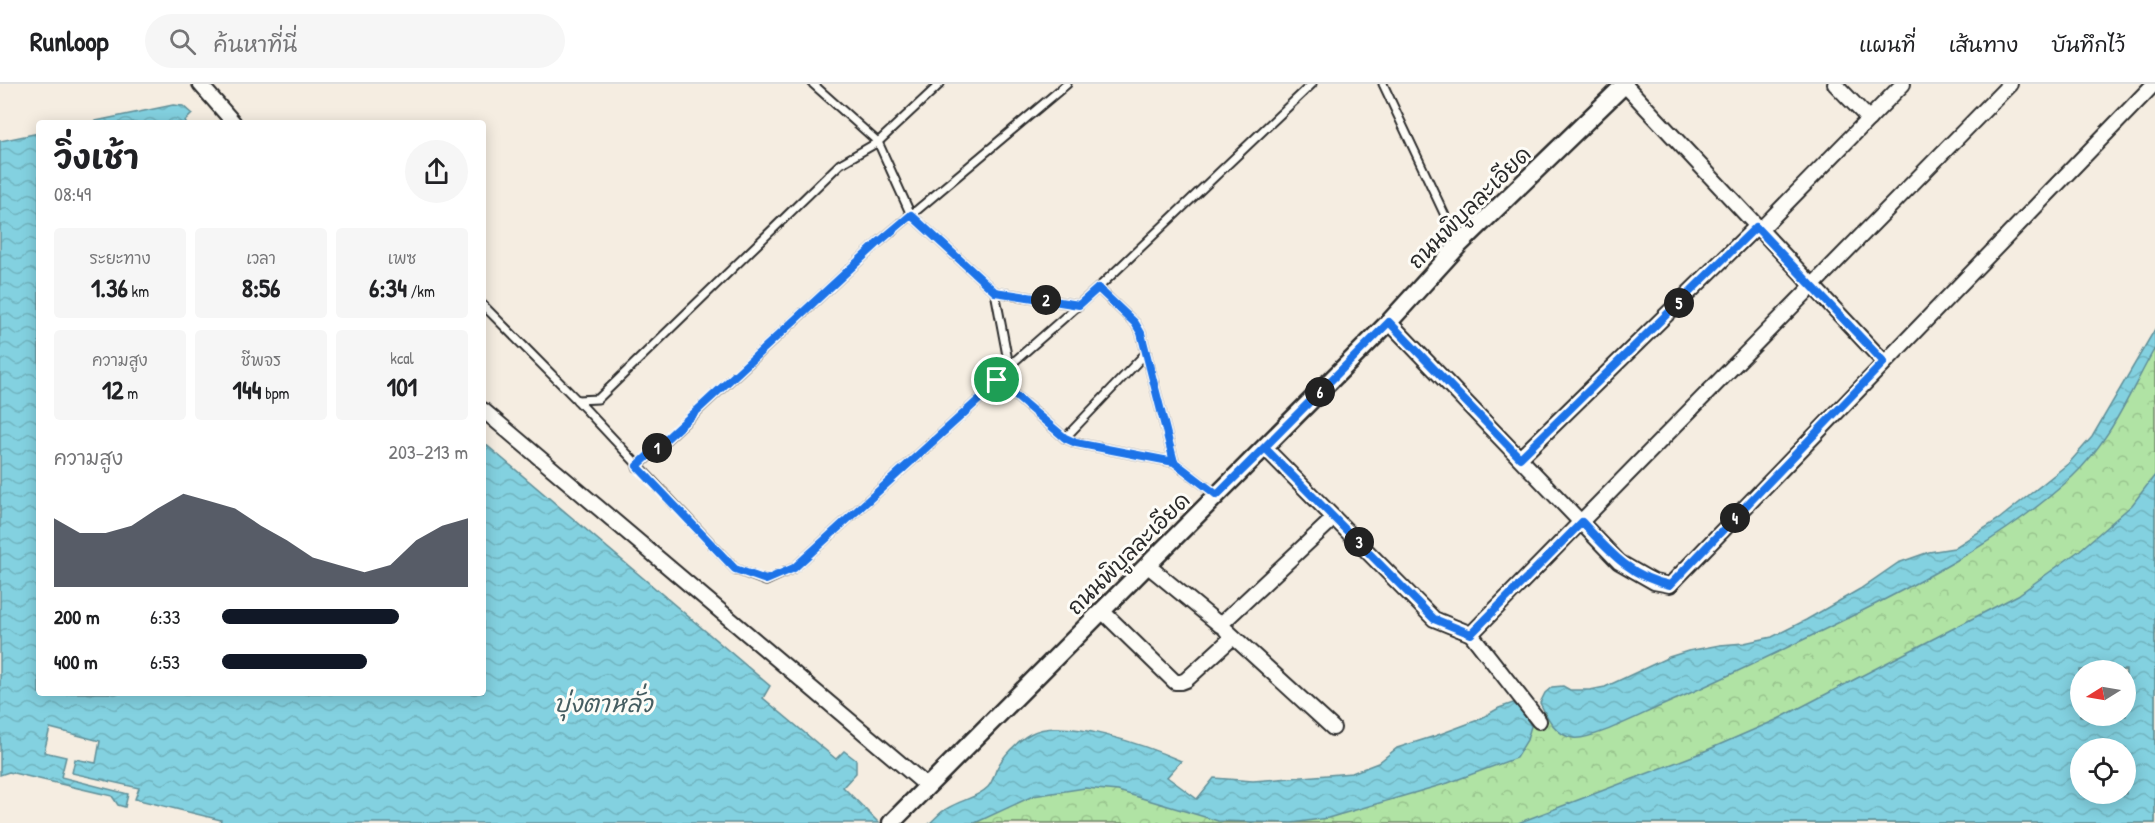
<!DOCTYPE html>
<html lang="th">
<head>
<meta charset="utf-8">
<style>
  :root { --surface:#fff; --page:#f6f6f6; --text:#202124; --muted:#757577; --line:#e0e0e0; --accent:#111827 }
  body { margin:0; font-family:"Patrick Hand","Playpen Sans Thai",sans-serif; background:var(--page); color:var(--text); height:100vh; display:flex; flex-direction:column; font-size:22px; white-space:nowrap }
  * { box-sizing:border-box; margin:0 }
  p { font-size:20px; color:var(--muted) }
  .icon { flex:none; width:33px; height:33px; fill:none; stroke:currentColor; stroke-width:2; stroke-linecap:round; stroke-linejoin:round }
  .map { position:relative; flex:1; overflow:hidden }
  .panel { position:absolute; left:36px; top:36px; width:450px; height:576px; display:flex; flex-direction:column; background:var(--surface); border-radius:6px; box-shadow:0 3px 15px #0003 }
  .panel>* { flex:none }
  .needle { width:39px; rotate:259deg }
  .tools { position:absolute; left:2070px; top:576px; display:grid; gap:12px }
  .tools a { display:grid; place-items:center; width:66px; height:66px; border-radius:50%; background:var(--surface); box-shadow:0 3px 15px #0003; font-size:30px }
  .pin { position:absolute; display:grid; place-items:center; width:51px; height:51px; color:#fff; margin:-26px; border:3px solid #fff; border-radius:50%; box-shadow:0 2px 6px #0007 }
  .km { position:absolute; width:30px; height:30px; margin:-15px; border-radius:50%; background:#222; color:#fff; font-size:16px; line-height:30px; text-align:center }
  .round { display:grid; place-items:center; flex:none; width:63px; height:63px; border-radius:32px; background:var(--page) }
  .headline { display:flex; align-items:center; justify-content:space-between; height:102px; padding:0 18px }
  h1 { font-size:33px; font-weight:700; line-height:45px }
  .metrics { display:grid; grid-template-columns:repeat(3,1fr); gap:9px; height:102px; padding:6px 18px }
  .metrics div { display:grid; align-content:center; border-radius:6px; background:var(--page); text-align:center }
  .metrics b { font-size:26px; font-weight:700 }
  .metrics small { font-size:16px; font-weight:400 }
  .metrics p { font-size:16px }
  .chart { height:168px; padding:12px 18px }
  .chart p { display:flex; justify-content:space-between }
  .chart svg { width:100%; height:108px; margin-top:6px; fill:var(--accent); opacity:.7 }
  ul { padding:0 18px; list-style:none; font-size:20px }
  li { display:grid; grid-template-columns:96px 72px 1fr; align-items:center; height:45px }
  li i { height:15px; border-radius:8px; background:var(--accent) }
  header { display:flex; align-items:center; gap:36px; box-sizing:border-box; height:84px; padding:0 30px; background:var(--surface); border-bottom:2px solid var(--line) }
  header strong { font-size:28px }
  nav { display:flex; gap:33px; margin-inline-start:auto; font-size:21px }
  .search { width:420px; height:54px; background:var(--page); display:flex; align-items:center; gap:15px; box-sizing:border-box; padding:0 21px; border-radius:33px; color:var(--muted); font-size:22px }
  .map>svg:first-child { display:block }
  .park { fill:url(#park-crowns); stroke:#6e8768; stroke-width:1.5; fill-rule:evenodd }
  .water { fill:url(#water-waves); stroke:#608f98; stroke-width:1.5; fill-rule:evenodd }
  .lines { fill:none; stroke-linecap:round; stroke-linejoin:round }
  .service-casing { stroke:#2b2b2b; stroke-width:11 }
  .minor-casing { stroke:#2b2b2b; stroke-width:18 }
  .tertiary-casing { stroke:#2b2b2b; stroke-width:21 }
  .service { stroke:#fdfcf7; stroke-width:7 }
  .minor { stroke:#fdfcf7; stroke-width:14 }
  .tertiary { stroke:#fdfcf7; stroke-width:16 }
  .route-casing { stroke:#fff; stroke-width:12 }
  .route { stroke:#1a73e8; stroke-width:8 }
  .labels { text-anchor:middle; dominant-baseline:central; stroke-width:6; stroke-linejoin:round; paint-order:stroke }
  .street-label { font-size:22px; fill:#2b2b2b; stroke:#fdfcf7 }
  .water-label { font-size:24px; font-style:italic; fill:#455d61; stroke:#fdfcf7 }
</style>
</head>
<body>
<header>
<strong>Runloop</strong>
<div class="search"><svg class="icon" aria-label="search" viewBox="0 0 24 24"><circle cx="10" cy="10" r="6"/><path d="M15 15l6 6"/></svg>ค้นหาที่นี่</div>
<nav><a>แผนที่</a><a>เส้นทาง</a><a>บันทึกไว้</a></nav>
</header>
<div class="map">
<svg width="2155" height="739" viewBox="0 0 2155 739">
  <defs>
    <pattern id="park-crowns" width="20" height="18" patternUnits="userSpaceOnUse" patternTransform="scale(1.5)"><rect width="20" height="18" fill="#b0e3a4"/><path d="M2 6a3 3 0 1 1 6 0M12 15a3 3 0 1 1 6 0" fill="none" stroke="#98c38d"/></pattern>
    <pattern id="water-waves" width="16" height="10" patternUnits="userSpaceOnUse" patternTransform="scale(1.5)"><rect width="16" height="10" fill="#83d1e0"/><path d="M0 5q4-4 8 0t8 0" fill="none" stroke="#71b4c0"/></pattern>
  </defs>
  <rect width="100%" height="100%" fill="#f5ede1"/>
  <filter id="ink" filterUnits="userSpaceOnUse"><feTurbulence type="fractalNoise" baseFrequency=".0167" numOctaves="2"/><feDisplacementMap in="SourceGraphic" scale="12" xChannelSelector="R" yChannelSelector="G"/><feConvolveMatrix kernelMatrix="1 2 1 2 8 2 1 2 1" color-interpolation-filters="sRGB"/></filter>
  <g filter="url(#ink)">
    <path class="park" d="M2155 254V739H953L1028 707 1078 699 1263 733 1524 638 1550 626 1573 648 1958 469 2083 372ZM2080 586H2126V632H2080ZM2080 664H2126V710H2080Z"/>
    <g class="water">
      <polygon points="173,21 183,22 192,30 185,37 186,39 86,39"/>
      <polygon points="39,49 39,609 483,609 483,358 770,602 763,614 836,675 844,667 856,676 856,689 843,703 879,739 220,739 221,736 135,715 139,704 72,689 75,675 96,679 100,657 50,644 44,668 66,673 61,693 128,710 125,723 118,721 112,712 9,688 0,691 0,57"/>
      <path d="M2155 245V264C2130 308 2110 358 2072 393 2009 451 1934 491 1858 529 1793 561 1728 593 1661 622 1642 630 1591 657 1573 654 1556 652 1547 633 1540 619L1545 609 1552 603 1563 602 1570 606H1590L1605 603 1669 573 1688 567 1720 561 1744 559 1772 553 1806 536 1860 505 1898 479 1929 468 1954 464 1999 435 2069 379 2092 353Z"/>
      <path d="M2155 391V739H1518L1698 670 1776 636 2018 511 2080 466 2132 421ZM2080 586H2126V632H2080ZM2080 664H2126V710H2080Z"/>
      <path d="M1513 619 1522 626 1531 642 1527 656 1516 674 1448 699 1328 734 1292 739 1218 737 1118 707 1085 704 1033 712 975 739H930C936 734 941 727 948 724 961 716 977 714 988 703 992 699 994 692 996 686 1002 673 1017 657 1030 650 1063 631 1149 663 1181 677L1167 693 1197 715 1214 694 1253 697 1352 689 1378 679 1397 664 1435 652 1478 636 1499 624Z"/>
    </g>
    <g class="lines">
      <g class="service-casing">
        <g id="service">
          <polyline points="813,0 878,58 911,131 995,208 1009,282"/>
          <polyline points="1383,0 1458,159"/>
          <polyline points="1098,204 1135,239 1141,249 1174,378"/>
          <polyline points="995,208 1079,221"/>
          <polyline points="483,221 577,316 735,485 766,497 794,484 985,310 1009,282 1098,204 1312,0"/>
          <polyline points="997,296 1065,354 1076,359 1174,378 1217,411"/>
          <polyline points="577,316 598,315 840,80 878,58 940,0"/>
          <polyline points="1065,354 1146,269"/>
          <polyline points="637,383 879,158 1067,0"/>
        </g>
      </g>
      <g class="minor-casing">
        <g id="minor">
          <polyline points="200,0 234,39"/>
          <polyline points="1624,0 1884,278"/>
          <polyline points="1835,0 1869,35"/>
          <polyline points="1760,146 1903,0"/>
          <polyline points="1389,238 1619,478 1654,498 1670,501 2154,0"/>
          <polyline points="483,326 927,702"/>
          <polyline points="1265,364 1434,535 1471,550 1539,637"/>
          <polyline points="1520,374 1756,143"/>
          <polyline points="1147,481 1220,541 1334,434"/>
          <polyline points="1102,527 1175,598 1181,598 1186,596 1233,553"/>
          <polyline points="1226,546 1333,644"/>
          <polyline points="1471,550 2010,0"/>
        </g>
      </g>
      <g class="tertiary-casing">
        <polyline id="tertiary" points="891,739 1389,238 1459,161 1625,0"/>
      </g>
      <use href="#service" class="service"/>
      <use href="#minor" class="minor"/>
      <use href="#tertiary" class="tertiary"/>
    </g>
  </g>
  <g class="lines" filter="url(#ink)">
    <g class="route-casing">
      <path id="route" d="M997 296 985 310 794 484 766 496 735 485 637 382 879 158 911 131 995 208 1079 221 1098 204 1135 239 1141 249 1174 378 1217 411 1265 364 1434 535 1471 550 1582 438C1608 466 1630 493 1670 501L1884 278 1756 143 1520 374 1389 238 1217 411 1174 378 1076 359 1065 354 997 296"/>
    </g>
    <use href="#route" class="route"/>
  </g>
  <g class="labels">
    <g class="street-label">
      <text transform="translate(1469 123) rotate(-45)">ถนนพิบูลละเอียด</text>
      <text transform="translate(1128 469) rotate(-45)">ถนนพิบูลละเอียด</text>
    </g>
    <g class="water-label">
      <text x="603" y="619">บุ่งตาหลั่ว</text>
    </g>
  </g>
</svg>
<div class="tools">
<a><svg class="needle" viewBox="-14 -14 28 28"><path d="M0-13l5 13h-10z" fill="#e53935"/><path d="M0 13l5-13h-10z" fill="#757577"/></svg></a>
<a><svg class="icon" aria-label="locate" viewBox="0 0 24 24"><circle cx="12" cy="12" r="6"/><path d="M12 2v4M12 18v4M2 12h4M18 12h4"/></svg></a>
</div>
<div class="pin" style="left:997px;top:296px;background:#1e9e55"><svg class="icon" aria-label="arrive" viewBox="0 0 24 24"><path d="M6 21V4h12l-3 4 3 4H6"/></svg></div>
<b class="km" style="left:657px;top:364px">1</b>
<b class="km" style="left:1046px;top:216px">2</b>
<b class="km" style="left:1359px;top:458px">3</b>
<b class="km" style="left:1735px;top:434px">4</b>
<b class="km" style="left:1679px;top:219px">5</b>
<b class="km" style="left:1320px;top:308px">6</b>
<section class="panel">
<div class="headline"><div><h1>วิ่งเช้า</h1><p>08:49</p></div><a class="round"><svg class="icon" aria-label="share" viewBox="0 0 24 24"><path d="M12 15V3M7 8l5-5 5 5M5 13v7h14v-7"/></svg></a></div>
<div class="metrics">
<div><p>ระยะทาง</p><b>1.36<small> km</small></b></div>
<div><p>เวลา</p><b>8:56</b></div>
<div><p>เพซ</p><b>6:34<small> /km</small></b></div>
</div>
<div class="metrics">
<div><p>ความสูง</p><b>12<small> m</small></b></div>
<div><p>ชีพจร</p><b>144<small> bpm</small></b></div>
<div><p>kcal</p><b>101</b></div>
</div>
<div class="chart"><p><span>ความสูง</span>203–213 m</p>
<svg viewBox="0 0 160 44" preserveAspectRatio="none"><path d="M0 44V16L10 22L20 22L30 19L40 12L50 6L60 9L70 12L80 19L90 25L100 32L110 35L120 38L130 35L140 25L150 19L160 16V44z"/></svg>
</div>
<ul>
<li><b>200 m</b>6:33<i style="width:72%"></i></li>
<li><b>400 m</b>6:53<i style="width:59%"></i></li>
</ul>
</section>
</div>
</body>
</html>
